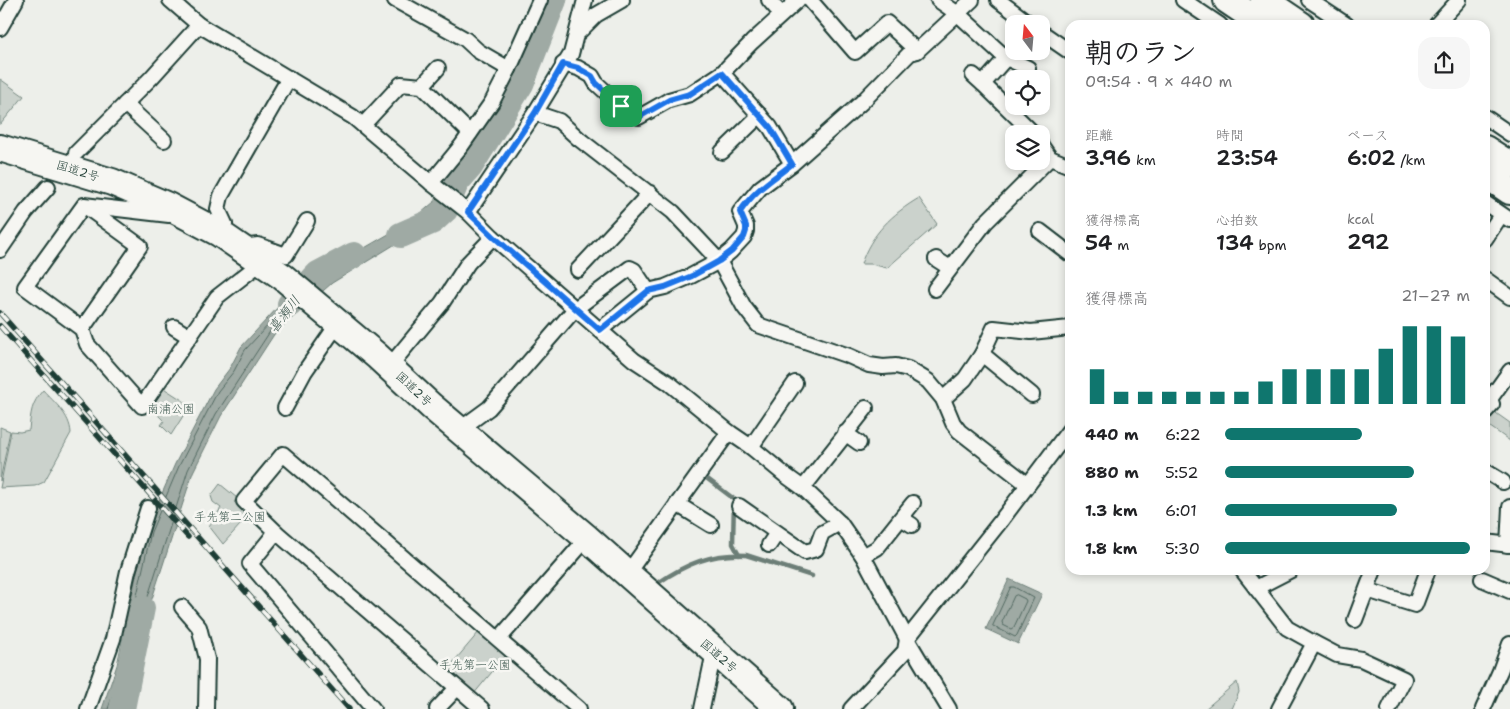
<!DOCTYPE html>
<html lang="ja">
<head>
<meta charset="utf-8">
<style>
  :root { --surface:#fff; --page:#f6f6f6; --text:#202124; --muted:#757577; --accent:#0f766e }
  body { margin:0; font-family:"Shantell Sans","Klee One",sans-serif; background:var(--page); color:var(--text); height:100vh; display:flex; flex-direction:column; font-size:19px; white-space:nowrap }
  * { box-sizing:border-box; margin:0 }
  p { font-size:16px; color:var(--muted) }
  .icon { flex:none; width:28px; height:28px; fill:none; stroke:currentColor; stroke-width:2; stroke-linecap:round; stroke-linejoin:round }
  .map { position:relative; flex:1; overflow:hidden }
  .side { position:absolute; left:1065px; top:20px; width:425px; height:555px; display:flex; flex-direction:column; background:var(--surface); border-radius:15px; box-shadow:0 2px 8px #0003 }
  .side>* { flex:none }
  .needle { width:32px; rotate:344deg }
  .tools { position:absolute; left:1005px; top:15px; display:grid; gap:10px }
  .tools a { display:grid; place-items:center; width:45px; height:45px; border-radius:10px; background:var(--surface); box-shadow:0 2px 8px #0003; font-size:25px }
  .pin { position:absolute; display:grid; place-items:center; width:42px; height:42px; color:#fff; margin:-21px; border-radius:10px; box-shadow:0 2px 8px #0006 }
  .round { display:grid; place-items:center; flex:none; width:52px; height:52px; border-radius:15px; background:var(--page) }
  .headline { display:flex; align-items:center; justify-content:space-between; height:85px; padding:0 20px }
  h1 { font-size:28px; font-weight:600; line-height:38px }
  .metrics { display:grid; grid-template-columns:repeat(3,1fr); gap:8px; height:85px; padding:5px 20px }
  .metrics div { display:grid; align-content:center }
  .metrics b { font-size:21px; font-weight:600 }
  .metrics small { font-size:14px; font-weight:400 }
  .metrics p { font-size:14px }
  .chart { height:140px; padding:10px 20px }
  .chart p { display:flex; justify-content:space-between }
  .chart svg { width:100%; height:90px; margin-top:5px; stroke:var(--accent); stroke-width:6 }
  ul { padding:0 20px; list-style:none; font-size:16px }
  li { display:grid; grid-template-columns:80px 60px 1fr; align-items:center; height:38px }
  li i { height:12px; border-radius:6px; background:var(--accent) }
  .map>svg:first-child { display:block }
  .green { fill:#cbd2cc; stroke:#758880 }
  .water { fill:#9faaa4; stroke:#6c7e77 }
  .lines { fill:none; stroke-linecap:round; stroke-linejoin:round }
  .shore { stroke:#526961; stroke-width:1 }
  .stream { stroke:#6c7e77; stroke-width:4.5 }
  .river { stroke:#9faaa4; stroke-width:26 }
  .street-casing { stroke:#1f3d34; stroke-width:18 }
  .highway-casing { stroke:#1f3d34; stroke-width:30 }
  .street { stroke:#f6f6f2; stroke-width:14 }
  .highway { stroke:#f6f6f2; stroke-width:26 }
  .rail-casing { stroke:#1f3d34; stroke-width:5.5 }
  .rail { stroke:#f6f6f2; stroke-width:4; stroke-dasharray:11; stroke-linecap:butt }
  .route-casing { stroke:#fff; stroke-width:10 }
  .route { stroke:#1a73e8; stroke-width:6 }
  .labels { text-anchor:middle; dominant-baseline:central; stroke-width:5; stroke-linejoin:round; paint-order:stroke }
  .street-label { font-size:12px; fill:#1f3d34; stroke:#f6f6f2 }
  .park-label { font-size:12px; fill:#415b52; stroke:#f6f6f2 }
  .water-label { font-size:14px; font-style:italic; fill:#3f5850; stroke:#f6f6f2 }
</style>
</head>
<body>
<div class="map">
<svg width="1510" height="709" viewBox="0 0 1510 709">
  <rect width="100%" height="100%" fill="#edefea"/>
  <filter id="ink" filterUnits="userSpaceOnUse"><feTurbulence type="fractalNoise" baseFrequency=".02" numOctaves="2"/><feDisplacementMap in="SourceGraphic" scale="10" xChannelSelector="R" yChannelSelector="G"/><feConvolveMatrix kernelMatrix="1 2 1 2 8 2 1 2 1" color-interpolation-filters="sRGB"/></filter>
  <g filter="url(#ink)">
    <g class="green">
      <polygon points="0,79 24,96 0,125"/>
      <path d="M919 198 937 224 887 268 871 264H861C871 234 892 214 919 198Z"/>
      <polygon points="162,387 190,405 171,435 161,425 164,421 154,411 153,402"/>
      <path d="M43 390C55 403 70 415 71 433L44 482 35 486 0 488 11 431 20 432 29 430C31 412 31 404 43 390Z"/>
      <polygon points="1493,411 1510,423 1510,441 1486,424"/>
      <polygon points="0,427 10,431 0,481"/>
      <polygon points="220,484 237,498 234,502 249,515 223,544 209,526 221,508 213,502 211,496"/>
      <polygon points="479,632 506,655 473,695 445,672"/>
      <polygon points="1237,682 1239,692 1232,709 1205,709"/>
    </g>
    <g class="water">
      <polygon points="548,0 567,0 544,53 536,81 475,171 452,193 433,221 332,283 275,333 221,416 193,472 149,608 136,640 122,709 102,709 117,665 146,530 175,464 214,389 230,368 241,347 280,305 323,272 413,220 456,183 470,167 521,84"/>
      <polygon points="1009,579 1042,594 1018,644 986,629"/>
    </g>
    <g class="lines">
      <g class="shore">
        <polyline points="553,0 544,30 546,33 548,32 562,0"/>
        <polyline points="291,303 283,309 245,350 234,371 218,391 179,466 151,532 130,627 132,629 135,628 145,606 188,470 216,414 271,330 297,307"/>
        <polygon points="1011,587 1014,587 1034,598 1017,635 1015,637 993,626"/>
        <polygon points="1017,595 1025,599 1026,601 1014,627 1011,629 1003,625 1002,622 1014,596"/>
        <polyline points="108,709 118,679 120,677 122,680 117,709"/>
      </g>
      <g class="stream">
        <polyline points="701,474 734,499 733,544 739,555"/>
        <path d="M658 583C686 564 711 553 746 555L812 576"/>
      </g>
      <g class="river">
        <polyline points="401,235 433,221 445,210 456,183 470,167 521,84 554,0"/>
        <polyline points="290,304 318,274 354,255"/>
        <polyline points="122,709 142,608"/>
      </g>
      <g class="street-casing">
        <g id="street">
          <polyline points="170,0 199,25 353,117 431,183 468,212 493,237 634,360 669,383 729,432 751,447 785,475 803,488 840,523 863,556 907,639 949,709"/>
          <polyline points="395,0 465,39 478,51 509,69 492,102 462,145 431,183"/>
          <polyline points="769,0 781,14"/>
          <polyline points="810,0 855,52 887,23 917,51"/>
          <polyline points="938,0 958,14 1006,58 983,84 1034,134"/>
          <polyline points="998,0 1030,24"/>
          <polyline points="1183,0 1220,25"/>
          <polyline points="1309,0 1347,25"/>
          <polyline points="1436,25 1459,0"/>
          <polyline points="0,28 16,0"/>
          <polyline points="1041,32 1070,52"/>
          <polyline points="578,33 596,15 622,0"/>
          <polyline points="1006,58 1028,68"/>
          <polyline points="563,64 578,68 592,76 596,83 621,106 639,117 669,100 690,94 722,73"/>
          <polyline points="509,69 540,0"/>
          <polyline points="973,75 983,84"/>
          <polyline points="422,86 438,68"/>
          <polyline points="125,104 164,140"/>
          <polyline points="535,113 559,121 579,139 673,212 719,261 744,307 758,325 849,356 869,365 883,367 896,366 908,369 928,381 943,399 953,423 959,431 1027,484"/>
          <polyline points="1485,117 1510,134"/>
          <polyline points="363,125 401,84 422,86 470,133"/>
          <polyline points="1041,145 1050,158 1070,166"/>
          <polyline points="722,152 760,115"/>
          <polyline points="76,153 151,78 199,25"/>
          <polyline points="792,164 770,127 722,73 752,42 798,0"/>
          <polyline points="1485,203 1510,220"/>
          <polyline points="468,212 535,113 571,54 585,0"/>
          <polyline points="168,215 169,215 84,205 25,287 82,329 87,344 142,406 217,297 253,269 259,260"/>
          <polyline points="1040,231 1070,254"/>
          <polyline points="219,233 225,224 218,209 221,196 289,78"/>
          <polyline points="1485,239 1501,215"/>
          <polyline points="243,247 258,245 286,255 307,221"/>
          <polyline points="0,250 26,212 48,187"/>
          <polyline points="936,259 950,268"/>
          <polyline points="578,270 650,193"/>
          <polyline points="1485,279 1510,297"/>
          <polyline points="935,289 985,223 1050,158"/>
          <polyline points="174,327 190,337"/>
          <polyline points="82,329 140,246 85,206"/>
          <polyline points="600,330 648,291 665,287 691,276 719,261 731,251 744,237 746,231 746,226 740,212 760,188 792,164 862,102 910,53 917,51 972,0"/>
          <polyline points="982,354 994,328 1031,332 1070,328"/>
          <polyline points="389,367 442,303 468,263 493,237"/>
          <polyline points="943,399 965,379 982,354 1032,395"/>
          <polyline points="285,408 305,371 339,322"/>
          <polyline points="1485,412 1492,404 1490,399 1510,371"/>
          <polyline points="459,430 489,408 575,309 630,268 634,270 648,291"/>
          <polyline points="845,433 859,443"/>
          <polyline points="751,447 795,383"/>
          <polyline points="1485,471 1503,482"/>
          <polyline points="803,488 866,408"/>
          <polyline points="677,504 711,525"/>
          <polyline points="739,506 805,552 816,549 822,533 840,523"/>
          <polyline points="901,518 912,525"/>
          <polyline points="276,532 482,709"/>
          <polyline points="1485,542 1510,545"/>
          <polyline points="769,545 777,533"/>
          <polyline points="1508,545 1510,507"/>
          <polyline points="863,556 877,548 913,503"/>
          <polyline points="1242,570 1256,588 1291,570"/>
          <polyline points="627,574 729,432"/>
          <polyline points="1482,579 1510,591"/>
          <polyline points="1256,588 1287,628 1314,643 1279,709"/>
          <polyline points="1367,590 1415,605 1428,570"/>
          <polyline points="182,607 199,627 207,659 206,709"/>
          <polyline points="1355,620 1374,570"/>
          <polyline points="499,639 587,538"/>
          <polyline points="1314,643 1337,655 1361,659 1404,679 1389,709"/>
          <polyline points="88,709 113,639 128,571 148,508"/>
          <polyline points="373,709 250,564 276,532 244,501 283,454 579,709"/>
          <polyline points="437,709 457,688"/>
          <polyline points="702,709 714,652"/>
          <polyline points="851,709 905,651 907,639 1000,522 1070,429"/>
          <polyline points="1483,709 1500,671 1510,644"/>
        </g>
      </g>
      <g class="highway-casing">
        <g id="highway">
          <polyline points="1227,0 1264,25"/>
          <polyline points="1264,0 1301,25"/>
          <polyline points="0,148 112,182 168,206 219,233 283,277 377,356 431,406 587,538 780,709"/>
          <polyline points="1485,149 1510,165"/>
          <polyline points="1485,174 1510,191"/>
        </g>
      </g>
      <use href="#street" class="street"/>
      <use href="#highway" class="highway"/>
      <g class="rail-casing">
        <g id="rail">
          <polyline points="0,313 349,709"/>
          <polyline points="0,326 188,537"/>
        </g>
      </g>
      <use href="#rail" class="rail"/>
    </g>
  </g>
  <g class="lines" filter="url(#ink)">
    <g class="route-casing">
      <path id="route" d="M563 64 578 68 592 76 596 83 621 106 639 117 669 100 690 94 722 73 770 127 792 164C772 180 754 190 740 212L746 226V231L744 237 732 251 719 261 692 276 665 287 648 291 600 330 493 236 468 212 535 113Z"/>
    </g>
    <use href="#route" class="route"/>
  </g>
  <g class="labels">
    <g class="street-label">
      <text transform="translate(78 171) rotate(17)">国道2号</text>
      <text transform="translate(414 389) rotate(43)">国道2号</text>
      <text transform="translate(719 656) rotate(41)">国道2号</text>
    </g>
    <g class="park-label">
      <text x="171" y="409">南浦公園</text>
      <text x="230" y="517">手先第二公園</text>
      <text x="475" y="665">手先第一公園</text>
    </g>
    <g class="water-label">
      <text transform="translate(284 314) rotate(-52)">喜瀬川</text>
    </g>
  </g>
</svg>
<div class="tools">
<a><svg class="needle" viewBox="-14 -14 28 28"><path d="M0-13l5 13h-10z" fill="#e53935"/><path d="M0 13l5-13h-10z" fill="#757577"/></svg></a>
<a><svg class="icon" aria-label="locate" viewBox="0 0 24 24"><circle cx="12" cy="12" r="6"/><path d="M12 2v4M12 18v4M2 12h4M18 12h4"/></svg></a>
<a><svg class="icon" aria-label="layers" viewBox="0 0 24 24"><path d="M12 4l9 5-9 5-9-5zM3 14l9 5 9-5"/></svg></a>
</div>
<div class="pin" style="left:621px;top:106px;background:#1e9e55"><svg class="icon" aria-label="arrive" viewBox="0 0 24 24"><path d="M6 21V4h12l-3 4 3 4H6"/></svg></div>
<section class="side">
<div class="headline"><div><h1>朝のラン</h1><p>09:54 · 9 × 440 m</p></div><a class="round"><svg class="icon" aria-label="share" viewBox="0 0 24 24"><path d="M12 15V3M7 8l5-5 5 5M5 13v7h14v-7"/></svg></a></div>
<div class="metrics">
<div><p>距離</p><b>3.96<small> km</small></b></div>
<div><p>時間</p><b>23:54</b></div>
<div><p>ペース</p><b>6:02<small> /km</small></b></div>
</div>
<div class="metrics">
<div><p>獲得標高</p><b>54<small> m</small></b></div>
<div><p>心拍数</p><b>134<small> bpm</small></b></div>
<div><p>kcal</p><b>292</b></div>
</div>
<div class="chart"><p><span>獲得標高</span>21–27 m</p>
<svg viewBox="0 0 160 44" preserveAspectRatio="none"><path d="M5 44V27M15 44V38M25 44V38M35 44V38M45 44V38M55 44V38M65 44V38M75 44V33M85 44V27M95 44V27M105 44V27M115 44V27M125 44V17M135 44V6M145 44V6M155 44V11"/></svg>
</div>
<ul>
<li><b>440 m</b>6:22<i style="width:56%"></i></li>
<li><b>880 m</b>5:52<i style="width:77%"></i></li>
<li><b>1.3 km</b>6:01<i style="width:70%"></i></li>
<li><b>1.8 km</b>5:30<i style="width:100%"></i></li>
</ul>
</section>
</div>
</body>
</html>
